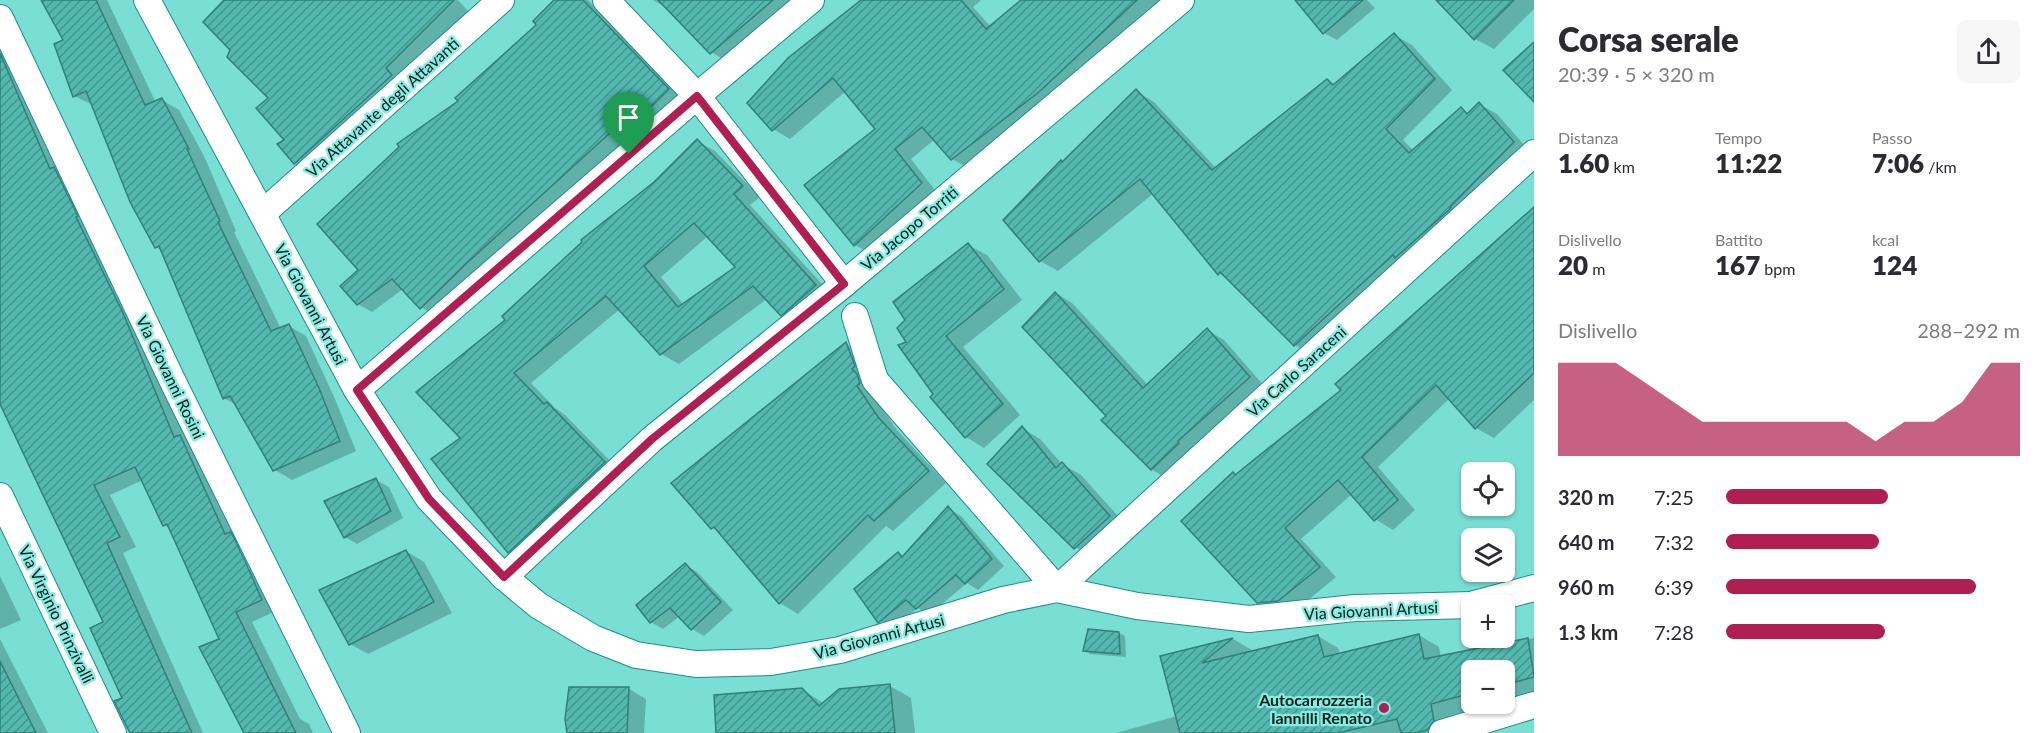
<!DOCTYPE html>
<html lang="it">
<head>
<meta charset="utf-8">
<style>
  :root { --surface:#fff; --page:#f7f7f7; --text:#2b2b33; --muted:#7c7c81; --accent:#b01f51 }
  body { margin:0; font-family:Lato,sans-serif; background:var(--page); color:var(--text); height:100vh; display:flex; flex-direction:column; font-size:22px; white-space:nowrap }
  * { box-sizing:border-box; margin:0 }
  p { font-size:20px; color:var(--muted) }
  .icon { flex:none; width:33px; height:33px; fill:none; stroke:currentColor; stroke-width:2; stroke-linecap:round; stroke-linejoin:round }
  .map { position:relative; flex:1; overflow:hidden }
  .details { display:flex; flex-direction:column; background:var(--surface); width:510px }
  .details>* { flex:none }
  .fabs { position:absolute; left:1461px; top:462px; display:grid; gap:12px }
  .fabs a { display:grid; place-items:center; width:54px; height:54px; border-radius:9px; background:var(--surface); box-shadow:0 2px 4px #0004; font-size:30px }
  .pin { position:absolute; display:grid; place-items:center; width:51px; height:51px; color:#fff; margin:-62px -26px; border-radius:50% 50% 50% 0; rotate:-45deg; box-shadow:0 0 6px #0007 }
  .pin .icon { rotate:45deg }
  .round { display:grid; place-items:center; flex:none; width:63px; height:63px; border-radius:9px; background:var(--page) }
  .head { display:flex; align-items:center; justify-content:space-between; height:102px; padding:0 24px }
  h1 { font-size:33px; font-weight:800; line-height:45px }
  .stats { display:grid; grid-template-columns:repeat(3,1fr); gap:9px; height:102px; padding:6px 24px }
  .stats div { display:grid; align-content:center }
  .stats b { font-size:26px; font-weight:800 }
  .stats small { font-size:16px; font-weight:400 }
  .stats p { font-size:16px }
  .chart { height:168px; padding:12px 24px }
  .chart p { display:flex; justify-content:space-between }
  .chart svg { width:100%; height:108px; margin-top:6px; fill:var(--accent); opacity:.7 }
  ul { padding:0 24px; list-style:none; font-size:20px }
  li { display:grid; grid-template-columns:96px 72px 1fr; align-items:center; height:45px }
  li i { height:15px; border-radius:8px; background:var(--accent) }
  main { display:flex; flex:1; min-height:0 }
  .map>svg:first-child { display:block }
  .shadow { fill:#0003; fill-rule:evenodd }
  .building { fill:url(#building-hatch); stroke:#318079; stroke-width:1.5; fill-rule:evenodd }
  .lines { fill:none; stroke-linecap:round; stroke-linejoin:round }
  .street-casing { stroke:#1c8f87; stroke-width:28 }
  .street { stroke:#fff; stroke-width:26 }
  .route-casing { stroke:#fff; stroke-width:12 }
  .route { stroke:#b01f51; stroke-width:8 }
  .poi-dot { fill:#b01f51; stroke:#87ece1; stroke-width:2 }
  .labels { text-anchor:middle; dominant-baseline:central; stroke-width:4.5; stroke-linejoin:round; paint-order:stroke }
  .street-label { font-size:16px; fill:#001d1a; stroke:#87ece1 }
  .poi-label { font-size:16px; font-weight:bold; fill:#001d1a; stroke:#87ece1; text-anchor:end }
</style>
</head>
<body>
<main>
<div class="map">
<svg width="1534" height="733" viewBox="0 0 1534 733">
  <defs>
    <pattern id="building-hatch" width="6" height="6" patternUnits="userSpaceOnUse" patternTransform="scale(1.5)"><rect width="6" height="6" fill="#53b9b0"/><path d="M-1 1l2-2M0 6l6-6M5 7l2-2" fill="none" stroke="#42968e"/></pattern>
  </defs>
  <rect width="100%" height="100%" fill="#79ded4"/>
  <g class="shadow">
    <polygon points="43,0 107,0 156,103 162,100 179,110 205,158 236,231 234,232 281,329 289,326 306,336 335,399 356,451 292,480 275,470 238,406 224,398 162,251 156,247 93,105 74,96 65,41"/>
    <polygon points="226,0 458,0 468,11 311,172 295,163 271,98 232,49"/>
    <polygon points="557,0 588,0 682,98 644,136 636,131 481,271 436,316 421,307 403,289 372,312 358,304 360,270 460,101 539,25"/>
    <polygon points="653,0 803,0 728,62 711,52 668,9"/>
    <polygon points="863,0 981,0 973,7 991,27 1023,0 1165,0 970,169 952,159 935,139 911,159 938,194 872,254 855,245 878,129 846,91 790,139 773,129"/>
    <polygon points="1297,0 1367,0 1375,8 1337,40 1324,33"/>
    <polygon points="1443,0 1534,0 1534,9 1494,49 1475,39"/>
    <path d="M0 29 140 324 188 440 197 446 278 610 252 622 300 719 309 724 313 733H246L221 639 171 529 164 525 143 480 110 495 136 547 123 553 203 733H132L105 623 0 401ZM232 537H235L251 569 248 570Z"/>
    <polygon points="1394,35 1412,45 1452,90 1403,140 1414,151 1461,109 1470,114 1479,104 1497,114 1531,153 1313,356 1295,345 1230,280 1219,273 1154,193 1058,271 1040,261 1063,163 1136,91 1154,102 1216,168 1328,80 1336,85"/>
    <path d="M697 141 715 151 760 197 750 205 833 296 800 325 782 315 767 299 679 364 661 354 620 309 531 383 555 408 565 415 622 473 527 562 509 552 462 438 507 320 655 183ZM708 236 738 268 684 305 661 277Z"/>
    <polygon points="1531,212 1534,214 1534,400 1494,438 1476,428 1450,398 1378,467 1415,510 1393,530 1375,519 1352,494 1301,539 1336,577 1296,610 1276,612 1258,602 1233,474 1236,475 1343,390"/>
    <polygon points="968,245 987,255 1022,300 963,347 1020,415 984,448 966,437 932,397 935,394 908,343"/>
    <polygon points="1056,293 1072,303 1148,385 1207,330 1224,340 1266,388 1168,479 1151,469 1108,416"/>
    <polygon points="846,344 864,355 875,397 896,429 946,483 893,531 886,526 798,614 780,603 721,532 712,528"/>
    <polygon points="1022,428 1040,439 1062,464 1081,475 1128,527 1094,558 1075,547"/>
    <polygon points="376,480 389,487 403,518 357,544 345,537"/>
    <polygon points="948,508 961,516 1004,566 978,590 967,583 929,615 918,608 892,629 879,621 898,554 904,557"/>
    <polygon points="406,551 424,562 452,613 368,654 350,644"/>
    <polygon points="685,565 697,572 733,610 704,636 692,629 680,616 663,629 651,622"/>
    <polygon points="0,576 21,620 0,629"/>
    <polygon points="1119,633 1125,636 1126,657 1090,654 1085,651"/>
    <polygon points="1419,635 1439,647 1441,657 1534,638 1534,693 1504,701 1504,670 1472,670 1472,704 1495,704 1451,715 1454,733 1116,733 1177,716 1162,657 1233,639 1252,650 1248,653 1318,636 1338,648 1340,654"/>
    <polygon points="0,639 48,733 0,733"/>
    <polygon points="890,686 911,698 915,733 717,733 801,689 825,704 839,691"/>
    <polygon points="629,689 646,699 644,733 568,733"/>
  </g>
  <g class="building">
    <polygon points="41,0 96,0 145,105 162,98 189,149 187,149 220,221 218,222 271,331 289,324 319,388 340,441 273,471 230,396 223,399 159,246 155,248 130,202 86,91 73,97 54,44 63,40"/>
    <polygon points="224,0 454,0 386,68 392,75 294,164 277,144 284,140 256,108 268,98 227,57 230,50 203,22"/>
    <polygon points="554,0 583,0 669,89 629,129 622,122 467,263 420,309 392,279 357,305 340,286 358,270 317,224 399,147 397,144 458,101 455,98 536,25 533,21"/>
    <polygon points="658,0 773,0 710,54"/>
    <polygon points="861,0 961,0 986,29 1021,0 1137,0 1039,92 951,160 922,127 895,149 922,183 854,246 804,185 875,129 833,78 772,131 747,103 788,58"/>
    <polygon points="1295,0 1363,0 1323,34"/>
    <polygon points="1436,0 1514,0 1474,40"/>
    <polygon points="1394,33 1435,79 1386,129 1409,153 1461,107 1467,114 1479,102 1514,142 1450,207 1451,208 1395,258 1393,255 1294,346 1220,272 1218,275 1140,179 1039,262 1003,220 1061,160 1062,162 1136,89 1212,170 1327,79 1333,85"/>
    <polygon points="1534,42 1534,102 1503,70"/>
    <polygon points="0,53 50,169 54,167 78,216 76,217 123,313 174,437 180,435 225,534 231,532 246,563 262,600 236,612 296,733 244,733 199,647 219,639 167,524 163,526 135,467 94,485 120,537 107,543 192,733 130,733 114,701 122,698 90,628 103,622 0,404"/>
    <path d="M697 139 743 186 734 194 816 285 781 316 753 286 660 355 606 296 514 373 544 404 547 402 605 462 508 553 431 459 460 438 416 392 505 320 502 316 582 242 581 240 654 182ZM694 223 735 267 678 307 644 266Z"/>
    <polygon points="1534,207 1534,373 1475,429 1436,385 1362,457 1398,500 1374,521 1338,480 1285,528 1320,567 1278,601 1257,603 1181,521 1233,472 1235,475 1341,390 1335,384"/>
    <polygon points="968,243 1004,289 946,336 1003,404 965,438 930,397 933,394 898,345 906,342 897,328 905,320 893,302"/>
    <polygon points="1055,292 1143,388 1207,328 1250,377 1178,441 1179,443 1151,470 1101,420 1106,416 1022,327"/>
    <polygon points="846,342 855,366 852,369 857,374 860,383 857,386 878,417 929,471 874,521 868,515 779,604 714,527 711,529 671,483"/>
    <polygon points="1022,426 1056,468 1062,462 1110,516 1074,549 987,464"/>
    <polygon points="376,478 391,511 344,538 324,501"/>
    <polygon points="948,506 992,559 965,584 956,575 916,609 906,600 878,623 854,589 898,552 902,557"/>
    <polygon points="406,550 434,602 349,645 319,590"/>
    <polygon points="685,563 721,602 691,630 670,608 650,623 636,605"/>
    <polygon points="1088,629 1119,632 1120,654 1083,651"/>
    <polygon points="1419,634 1424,659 1528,638 1534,677 1504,685 1504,670 1472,670 1472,693 1431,704 1434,721 1427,730 1415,733 1401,733 1397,719 1338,733 1180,733 1160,656 1233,638 1202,663 1318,635 1324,657"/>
    <polygon points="0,661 36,733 0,733"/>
    <polygon points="890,684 895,733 716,733 714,695 802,688 819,706 839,689"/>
    <polygon points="569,687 629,687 627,733 567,733 565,719"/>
  </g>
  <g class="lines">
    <g class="street-casing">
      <g id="street">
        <polyline points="147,0 357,390 429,499 504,577 539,606 593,638 636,655 696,664 771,662 840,650 1003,600 1057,589 1137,606 1249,619 1355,608 1472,605"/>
        <polyline points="606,0 697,96 844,284"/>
        <polyline points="0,18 174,384 347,733"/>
        <polyline points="263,213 501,0"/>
        <polyline points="855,316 875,380 1057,589"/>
        <polyline points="357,390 697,96 811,0"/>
        <polyline points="0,496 113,733"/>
        <polyline points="504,577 652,439 844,284 1181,0"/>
        <polyline points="1057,589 1534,153"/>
        <polyline points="1474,604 1534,588"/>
        <polyline points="1442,733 1534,705"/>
      </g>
    </g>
    <use href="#street" class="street"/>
  </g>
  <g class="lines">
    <g class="route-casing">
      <polygon id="route" points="697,96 844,284 652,439 504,577 429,499 357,390"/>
    </g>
    <use href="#route" class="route"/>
  </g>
  <circle class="poi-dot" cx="1384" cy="708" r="6"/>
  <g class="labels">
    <g class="street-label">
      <text transform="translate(382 107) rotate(-42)">Via Attavante degli Attavanti</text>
      <text transform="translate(909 228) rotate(-40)">Via Jacopo Torriti</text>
      <text transform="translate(311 304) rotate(62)">Via Giovanni Artusi</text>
      <text transform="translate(1296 371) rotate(-42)">Via Carlo Saraceni</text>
      <text transform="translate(171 377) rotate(64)">Via Giovanni Rosini</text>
      <text transform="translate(1371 610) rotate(-3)">Via Giovanni Artusi</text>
      <text transform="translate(57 614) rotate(64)">Via Virginio Prinzivalli</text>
      <text transform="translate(879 636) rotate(-15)">Via Giovanni Artusi</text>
    </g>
    <g class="poi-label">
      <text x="1372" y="699">Autocarrozzeria<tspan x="1372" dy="18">Iannilli Renato</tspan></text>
    </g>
  </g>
</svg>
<div class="fabs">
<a><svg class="icon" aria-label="locate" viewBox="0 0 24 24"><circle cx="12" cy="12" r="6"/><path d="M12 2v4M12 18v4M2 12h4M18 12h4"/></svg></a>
<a><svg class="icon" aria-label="layers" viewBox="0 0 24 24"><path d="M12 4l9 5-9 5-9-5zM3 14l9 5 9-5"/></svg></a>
<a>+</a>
<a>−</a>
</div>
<div class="pin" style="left:629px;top:154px;background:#1e9e55"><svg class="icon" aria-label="arrive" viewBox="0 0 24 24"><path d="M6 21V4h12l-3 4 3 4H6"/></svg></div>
</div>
<section class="details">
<div class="head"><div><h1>Corsa serale</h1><p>20:39 · 5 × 320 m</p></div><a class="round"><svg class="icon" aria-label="share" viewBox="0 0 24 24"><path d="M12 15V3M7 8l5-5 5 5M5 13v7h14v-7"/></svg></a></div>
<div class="stats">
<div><p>Distanza</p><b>1.60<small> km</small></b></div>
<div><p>Tempo</p><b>11:22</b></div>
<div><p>Passo</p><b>7:06<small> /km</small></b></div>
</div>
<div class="stats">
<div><p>Dislivello</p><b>20<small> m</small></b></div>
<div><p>Battito</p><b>167<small> bpm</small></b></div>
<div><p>kcal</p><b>124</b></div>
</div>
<div class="chart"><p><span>Dislivello</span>288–292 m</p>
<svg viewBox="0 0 160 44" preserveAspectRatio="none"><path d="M0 44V6L10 6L20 6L30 14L40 22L50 30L60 30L70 30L80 30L90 30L100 30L110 38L120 30L130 30L140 22L150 6L160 6V44z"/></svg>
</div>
<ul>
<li><b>320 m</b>7:25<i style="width:55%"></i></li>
<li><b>640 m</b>7:32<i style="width:52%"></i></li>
<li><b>960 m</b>6:39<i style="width:85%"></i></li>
<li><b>1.3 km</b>7:28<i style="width:54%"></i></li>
</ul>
</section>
</main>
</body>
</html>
